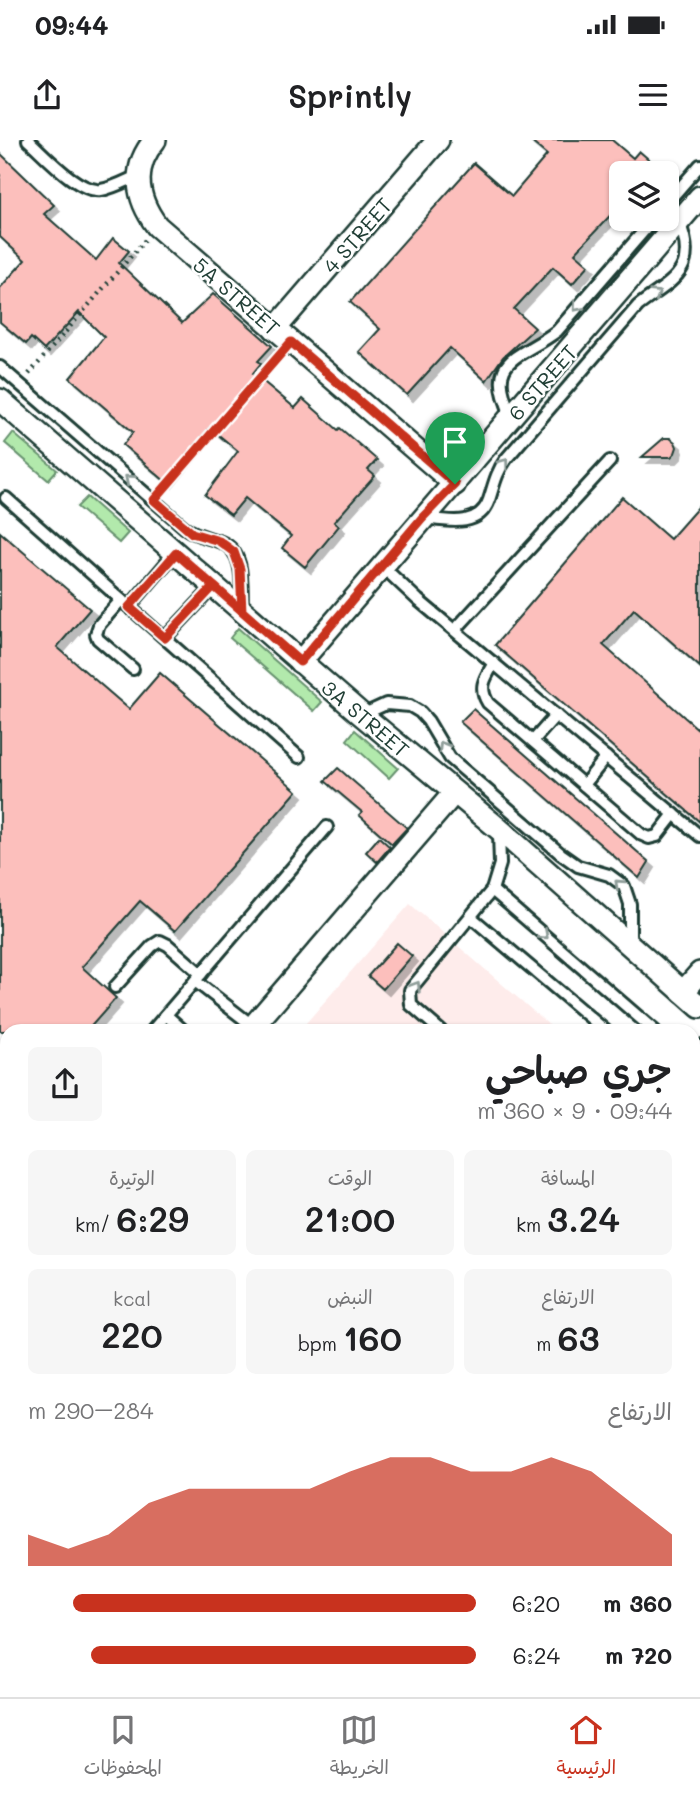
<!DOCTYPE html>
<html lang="ar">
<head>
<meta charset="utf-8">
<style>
  :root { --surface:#fff; --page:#f6f6f6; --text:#202124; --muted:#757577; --line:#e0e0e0; --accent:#c8321e }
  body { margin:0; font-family:Mali,"Playpen Sans Arabic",sans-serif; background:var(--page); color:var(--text); direction:rtl; height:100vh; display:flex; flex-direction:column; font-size:26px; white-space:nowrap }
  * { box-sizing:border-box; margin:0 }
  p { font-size:23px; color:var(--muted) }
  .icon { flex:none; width:38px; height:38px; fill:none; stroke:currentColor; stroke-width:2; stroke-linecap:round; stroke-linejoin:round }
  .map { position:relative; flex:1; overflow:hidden; direction:ltr }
  .details { position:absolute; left:0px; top:884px; width:700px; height:674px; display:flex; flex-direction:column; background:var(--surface); border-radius:21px 21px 0 0; box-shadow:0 2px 5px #0004; direction:rtl }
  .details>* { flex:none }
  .tools { position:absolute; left:609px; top:21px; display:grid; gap:14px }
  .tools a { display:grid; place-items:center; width:70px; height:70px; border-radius:10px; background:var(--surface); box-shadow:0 2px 5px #0004; font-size:35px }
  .pin { position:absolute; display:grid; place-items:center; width:60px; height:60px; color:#fff; margin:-72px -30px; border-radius:50% 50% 50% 0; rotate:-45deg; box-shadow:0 0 7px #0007 }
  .pin .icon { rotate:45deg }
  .round { display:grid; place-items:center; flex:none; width:74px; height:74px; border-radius:10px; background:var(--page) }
  .overview { display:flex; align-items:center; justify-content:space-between; height:119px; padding:0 28px }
  h1 { font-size:38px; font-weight:600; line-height:52px }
  .metrics { display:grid; grid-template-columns:repeat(3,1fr); gap:10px; height:119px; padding:7px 28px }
  .metrics div { display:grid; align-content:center; border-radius:10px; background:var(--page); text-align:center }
  .metrics b { font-size:35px; font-weight:600 }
  .metrics small { font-size:19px; font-weight:400 }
  .metrics p { font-size:19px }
  .chart { height:196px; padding:14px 28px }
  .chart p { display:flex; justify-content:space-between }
  .chart svg { width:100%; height:126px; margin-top:7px; fill:var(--accent); opacity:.7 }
  ul { padding:0 28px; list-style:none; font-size:23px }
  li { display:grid; grid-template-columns:112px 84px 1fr; align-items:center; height:52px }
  li i { height:18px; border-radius:9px; background:var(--accent) }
  .status { display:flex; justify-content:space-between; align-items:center; height:49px; padding:0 35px; background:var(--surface); direction:ltr }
  .status svg { height:19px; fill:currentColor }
  header { display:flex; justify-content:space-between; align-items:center; height:91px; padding:0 28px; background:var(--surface); font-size:32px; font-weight:600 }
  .tabs { display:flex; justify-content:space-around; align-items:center; height:98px; border-top:2px solid var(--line); background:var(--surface); font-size:19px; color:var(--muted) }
  .tabs a { display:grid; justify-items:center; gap:4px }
  .tabs .active { color:var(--accent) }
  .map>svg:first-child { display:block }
  .built { fill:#feeceb }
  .green { fill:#b2e9ac; stroke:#689370; stroke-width:2 }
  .building { fill:#fcbfbc; stroke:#1f3d34; stroke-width:2; filter:url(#shadow) }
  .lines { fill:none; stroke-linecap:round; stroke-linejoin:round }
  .service-casing { stroke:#1f3d34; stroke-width:16 }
  .minor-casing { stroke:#1f3d34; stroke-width:26 }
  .secondary-casing { stroke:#1f3d34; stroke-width:35 }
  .path { stroke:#1f3d34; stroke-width:4.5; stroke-dasharray:2 5; stroke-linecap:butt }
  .service { stroke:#fff; stroke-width:10 }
  .minor { stroke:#fff; stroke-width:21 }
  .secondary { stroke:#fff; stroke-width:30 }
  .oneway { stroke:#8f9e9a }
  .route-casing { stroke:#fff; stroke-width:14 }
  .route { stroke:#c8321e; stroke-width:9 }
  .labels { text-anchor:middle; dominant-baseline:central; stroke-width:5; stroke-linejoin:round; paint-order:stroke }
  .street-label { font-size:21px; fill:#1f3d34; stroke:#fff }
</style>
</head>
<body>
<div class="status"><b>09:44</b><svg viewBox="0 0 49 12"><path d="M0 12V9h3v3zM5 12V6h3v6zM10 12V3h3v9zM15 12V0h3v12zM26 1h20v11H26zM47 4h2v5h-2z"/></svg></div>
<header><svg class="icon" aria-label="menu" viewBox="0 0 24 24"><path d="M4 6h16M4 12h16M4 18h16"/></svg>Sprintly<svg class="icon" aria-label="share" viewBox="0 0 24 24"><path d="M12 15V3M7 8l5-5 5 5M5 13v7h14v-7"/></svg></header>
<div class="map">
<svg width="700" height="1557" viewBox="0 0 700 1557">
  <defs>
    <filter id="shadow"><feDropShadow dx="6" dy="6" stdDeviation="0" flood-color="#0004"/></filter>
  </defs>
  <rect width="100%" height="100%" fill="#fff"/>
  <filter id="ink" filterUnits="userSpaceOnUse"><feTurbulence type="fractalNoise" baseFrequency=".0143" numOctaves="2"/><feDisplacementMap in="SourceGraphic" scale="14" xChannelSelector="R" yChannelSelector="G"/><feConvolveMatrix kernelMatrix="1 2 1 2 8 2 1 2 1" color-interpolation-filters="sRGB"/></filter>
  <g filter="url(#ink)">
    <g class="built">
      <polygon points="410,764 556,891 299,891"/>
      <polygon points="693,1335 700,1341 700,1557 340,1557 333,1551 693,1550"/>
    </g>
    <g class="green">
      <polygon points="13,293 57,330 48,340 5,303"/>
      <polygon points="87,357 128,393 119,403 77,367"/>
      <polygon points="238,488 322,562 314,571 230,498"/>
      <polygon points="355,590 398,628 389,638 347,600"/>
      <polygon points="700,1470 700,1557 623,1557 629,1551 693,1550 693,1478"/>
    </g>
    <g class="building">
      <polygon points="529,0 612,0 633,18 639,11 653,23 647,29 652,33 621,33 621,64 575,113 589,125 572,144 553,127 514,169 535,188 503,217 486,241 450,208 407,255 359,212 380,189 350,162 474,23 512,56 547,15"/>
      <polygon points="0,13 54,65 44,74 96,120 113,98 129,111 119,123 182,183 213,154 272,206 258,221 261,223 253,233 295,268 303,259 338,290 340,288 377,320 368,330 375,336 334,382 339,386 305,427 282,408 291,396 245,358 231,375 205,355 238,311 210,288 166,342 123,305 133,292 70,238 104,197 79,172 44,210 31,198 26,204 0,182 0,148 25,120 0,97"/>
      <polygon points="664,298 670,298 675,302 677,307 675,313 671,317 642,317"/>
      <polygon points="622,357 670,399 700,365 700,527 634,469 603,505 700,591 700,682 495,505"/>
      <polygon points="0,392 90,469 57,507 129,569 160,533 297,651 175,791 140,761 82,827 116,858 87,891 0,891"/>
      <polygon points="473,569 649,722 639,738 460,582"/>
      <polygon points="338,628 407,688 392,704 359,675 362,672 325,641"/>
      <polygon points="379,697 390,707 377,722 366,712"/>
      <polygon points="397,803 412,816 383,849 368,836"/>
    </g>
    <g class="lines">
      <g class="service-casing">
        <g id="service">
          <path d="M28 0C45 15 78 53 101 50 113 48 126 41 137 36"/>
          <polyline points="667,63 700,25"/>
          <path d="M0 227 184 387C196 396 208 397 221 402 246 412 241 446 242 468"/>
          <path d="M512 276C483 218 520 219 557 191L654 79"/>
          <polyline points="6,358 299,617"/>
          <path d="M425 378C448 381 479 388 489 360 494 345 496 333 506 319L638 166C670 141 700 132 679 82"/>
          <polyline points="383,427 418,460 700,696"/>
          <polyline points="121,460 99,485 96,494 98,499 133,529"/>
          <polyline points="129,467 175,413"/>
          <polyline points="455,490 610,321"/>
          <polyline points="165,498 214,446"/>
          <path d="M494 523C485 538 478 547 488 563L642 695 649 698 657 696 674 674"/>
          <polyline points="362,575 386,564 410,566 420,572 428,581 450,618 561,714 578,726 609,735 624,746 630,764 630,805"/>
          <polyline points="533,601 556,575"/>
          <polyline points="584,645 606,617"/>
          <polyline points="492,750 655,891"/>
          <polyline points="471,777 606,891"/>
          <polyline points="195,841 253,886"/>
          <polyline points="115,847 152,806 160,801 168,805 201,834"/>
          <polyline points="166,875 184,891"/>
          <polyline points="152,891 327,687"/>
          <polyline points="441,891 411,865 410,850 492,750 500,724 499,692"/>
          <polyline points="693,925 700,906"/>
          <polyline points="693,965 700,971"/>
          <polyline points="696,1056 700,1060"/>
          <polyline points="0,1068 7,1060"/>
          <polyline points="693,1098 700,1090"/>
          <polyline points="693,1217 700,1223"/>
          <polyline points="693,1397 700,1403"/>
          <polyline points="693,1422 700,1414"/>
          <polyline points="0,1457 7,1463"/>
        </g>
      </g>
      <g class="minor-casing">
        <g id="minor">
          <path d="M155 0C131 28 136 58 157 86L455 344"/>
          <polyline points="275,189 438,0"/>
          <polyline points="0,260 362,575 499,689 700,867"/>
          <polyline points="300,522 700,57"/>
          <polyline points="683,852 700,833"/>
          <polyline points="249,891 454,653"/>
          <polyline points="0,1166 7,1157"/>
          <polyline points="0,1192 7,1184"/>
          <polyline points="94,1557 96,1550"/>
        </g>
      </g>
      <g class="secondary-casing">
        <g id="secondary">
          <polyline points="0,1330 7,1336"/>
          <polyline points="0,1410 7,1416"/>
          <polyline points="164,1550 171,1557"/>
          <polyline points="250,1550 258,1557"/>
        </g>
      </g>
      <g class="path">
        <polyline points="29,234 145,100"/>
        <polyline points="163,350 279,216"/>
        <polyline points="0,1023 7,1029"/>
      </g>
      <use href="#service" class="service"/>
      <use href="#minor" class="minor"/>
      <use href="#secondary" class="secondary"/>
    </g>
    <defs><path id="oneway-chevron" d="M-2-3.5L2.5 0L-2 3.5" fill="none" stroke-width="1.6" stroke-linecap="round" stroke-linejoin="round" transform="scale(1.75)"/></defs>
    <g class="oneway">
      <use href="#oneway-chevron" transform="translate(656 154) rotate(-32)"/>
      <use href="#oneway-chevron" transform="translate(577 167) rotate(131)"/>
      <use href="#oneway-chevron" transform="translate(504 323) rotate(-53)"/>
      <use href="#oneway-chevron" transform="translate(129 339) rotate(-139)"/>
      <use href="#oneway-chevron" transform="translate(443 606) rotate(-121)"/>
      <use href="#oneway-chevron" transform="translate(619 744) rotate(-137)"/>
      <use href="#oneway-chevron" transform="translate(544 795) rotate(41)"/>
      <use href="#oneway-chevron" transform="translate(416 846) rotate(-58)"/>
    </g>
  </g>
  <g class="lines" filter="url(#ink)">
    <g class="route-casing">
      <polyline id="route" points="455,344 291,202 154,360 192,393 219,401 234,412 240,429 242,471 214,446 165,498 129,467 176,413 300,522 422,378 455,344"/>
    </g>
    <use href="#route" class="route"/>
  </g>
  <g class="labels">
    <g class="street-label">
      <text transform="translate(357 95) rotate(-49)">4 STREET</text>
      <text transform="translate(237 156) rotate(41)">5A STREET</text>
      <text transform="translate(542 242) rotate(-49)">6 STREET</text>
      <text transform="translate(366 578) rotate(40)">3A STREET</text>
    </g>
  </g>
</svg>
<div class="tools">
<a><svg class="icon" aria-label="layers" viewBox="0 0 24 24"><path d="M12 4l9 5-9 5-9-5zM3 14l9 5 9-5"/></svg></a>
</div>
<div class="pin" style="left:455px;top:344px;background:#1e9e55"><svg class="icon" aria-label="arrive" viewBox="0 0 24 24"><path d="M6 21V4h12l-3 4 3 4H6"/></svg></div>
<section class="details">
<div class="overview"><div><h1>جري صباحي</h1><p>09:44 · 9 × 360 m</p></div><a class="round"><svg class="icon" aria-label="share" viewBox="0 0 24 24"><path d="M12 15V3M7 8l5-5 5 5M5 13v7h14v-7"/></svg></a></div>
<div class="metrics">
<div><p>المسافة</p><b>3.24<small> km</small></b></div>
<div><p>الوقت</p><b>21:00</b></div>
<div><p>الوتيرة</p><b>6:29<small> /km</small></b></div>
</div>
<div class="metrics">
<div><p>الارتفاع</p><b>63<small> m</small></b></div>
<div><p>النبض</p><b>160<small> bpm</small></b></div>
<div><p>kcal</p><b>220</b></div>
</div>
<div class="chart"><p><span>الارتفاع</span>284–290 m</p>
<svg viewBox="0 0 160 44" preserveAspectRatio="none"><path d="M0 44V33L10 38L20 33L30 22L40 17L50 17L60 17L70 17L80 11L90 6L100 6L110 11L120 11L130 6L140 11L150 22L160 33V44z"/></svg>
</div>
<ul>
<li><b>360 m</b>6:20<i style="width:90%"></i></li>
<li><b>720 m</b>6:24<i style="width:86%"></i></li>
</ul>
</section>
</div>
<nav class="tabs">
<a class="active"><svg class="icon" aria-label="home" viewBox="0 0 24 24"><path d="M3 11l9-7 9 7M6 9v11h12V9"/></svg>الرئيسية</a>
<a><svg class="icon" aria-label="map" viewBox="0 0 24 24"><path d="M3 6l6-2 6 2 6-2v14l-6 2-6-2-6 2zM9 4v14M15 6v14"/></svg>الخريطة</a>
<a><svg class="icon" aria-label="saved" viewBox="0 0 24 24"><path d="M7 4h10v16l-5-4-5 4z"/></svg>المحفوظات</a>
</nav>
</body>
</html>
